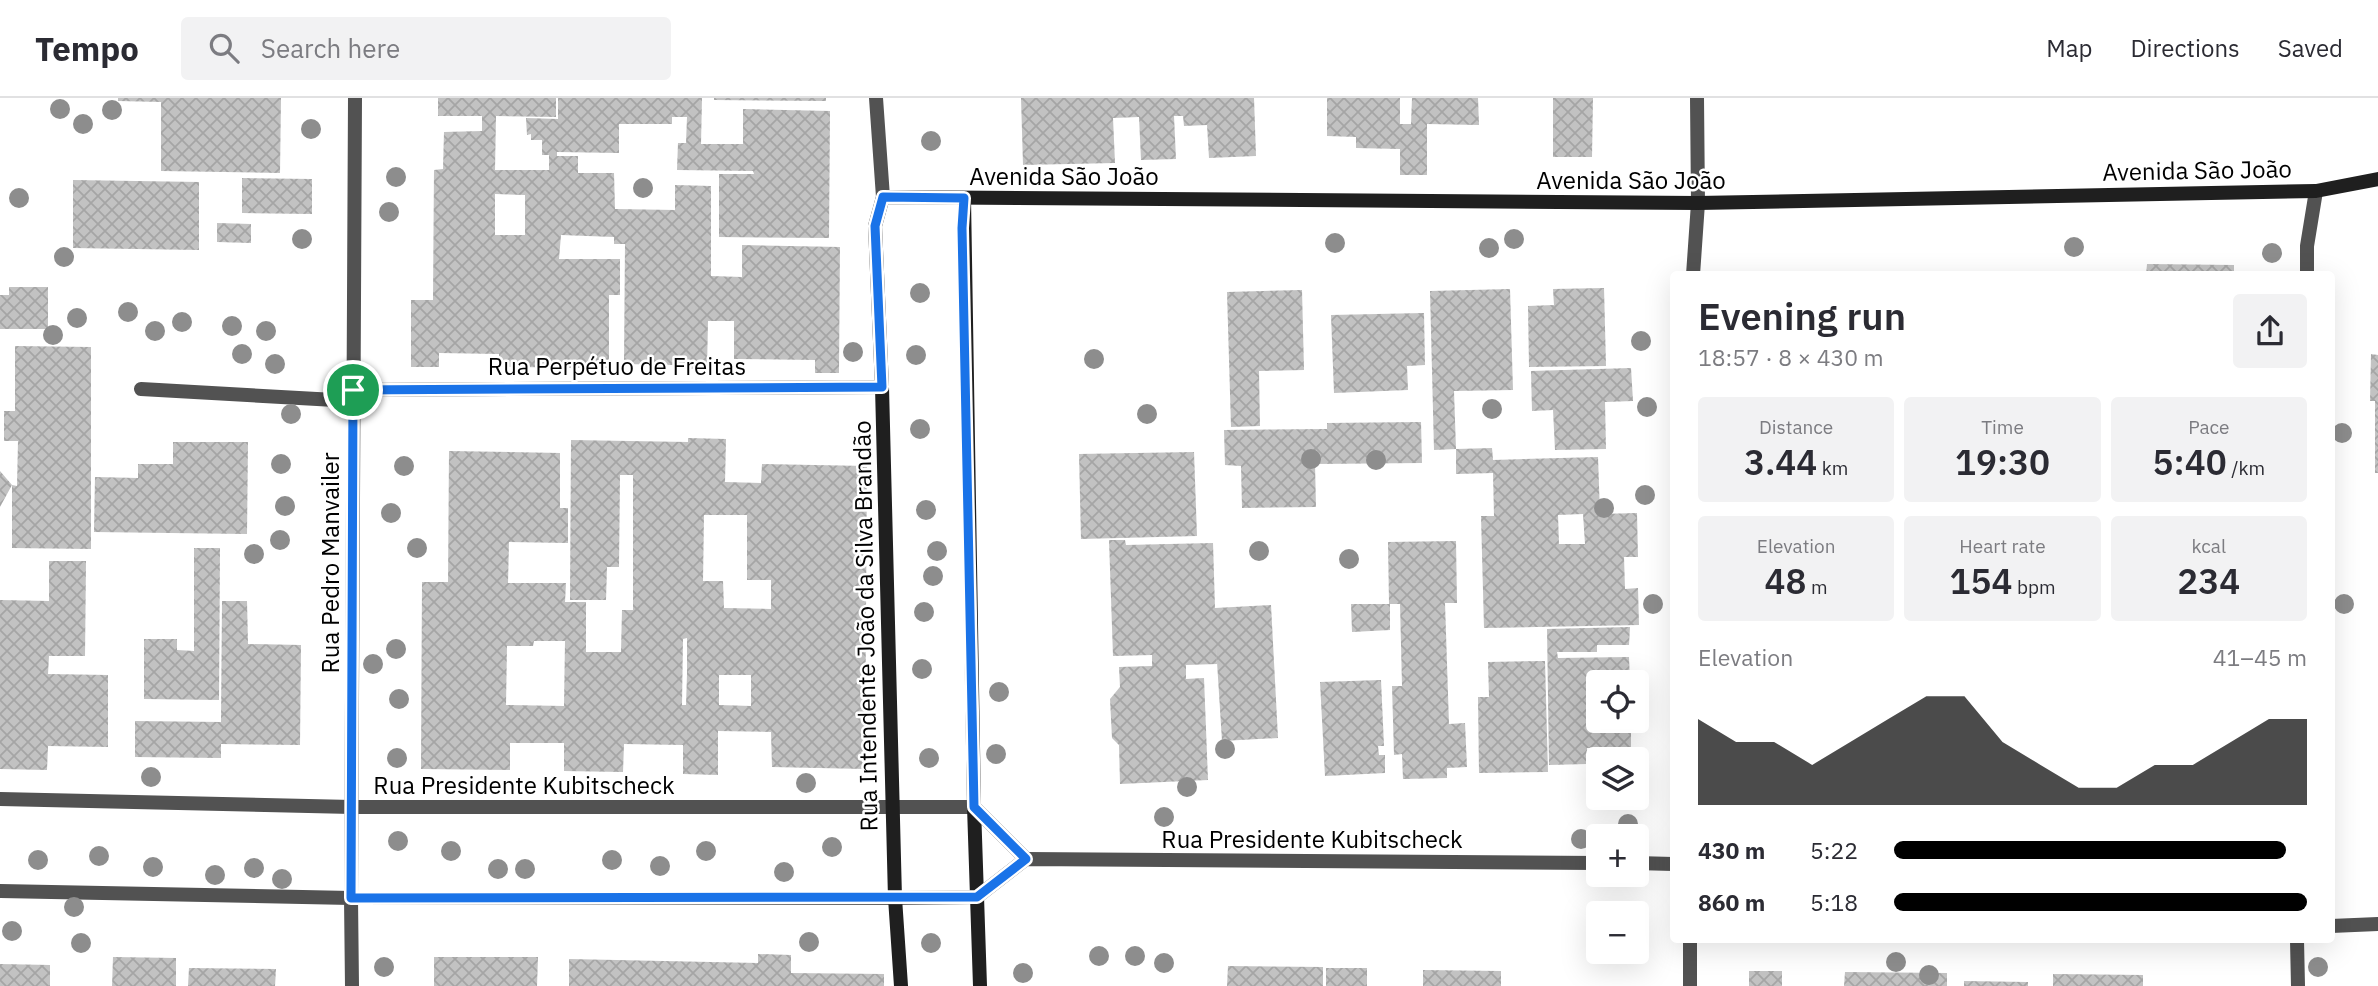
<!DOCTYPE html>
<html lang="en">
<head>
<meta charset="utf-8">
<style>
  :root { --surface:#fff; --page:#f2f2f3; --text:#2b2b33; --muted:#7c7c81; --line:#e1e1e2; --accent:#000 }
  body { margin:0; font-family:"IBM Plex Sans",sans-serif; background:var(--page); color:var(--text); height:100vh; display:flex; flex-direction:column; font-size:26px; white-space:nowrap }
  * { box-sizing:border-box; margin:0 }
  p { font-size:23px; color:var(--muted) }
  .icon { flex:none; width:38px; height:38px; fill:none; stroke:currentColor; stroke-width:2; stroke-linecap:round; stroke-linejoin:round }
  .map { position:relative; flex:1; overflow:hidden }
  .details { position:absolute; left:1670px; top:173px; width:665px; height:672px; display:flex; flex-direction:column; background:var(--surface); border-radius:7px; box-shadow:0 7px 28px #0002 }
  .details>* { flex:none }
  .controls { position:absolute; left:1586px; top:572px; display:grid; gap:14px }
  .controls a { display:grid; place-items:center; width:63px; height:63px; border-radius:7px; background:var(--surface); box-shadow:0 7px 28px #0002; font-size:35px }
  .pin { position:absolute; display:grid; place-items:center; width:60px; height:60px; color:#fff; margin:-30px; border:4px solid #fff; border-radius:50%; box-shadow:0 2px 7px #0007 }
  .round { display:grid; place-items:center; flex:none; width:74px; height:74px; border-radius:7px; background:var(--page) }
  .headline { display:flex; align-items:center; justify-content:space-between; height:119px; padding:0 28px }
  h1 { font-size:38px; font-weight:600; line-height:52px }
  .figures { display:grid; grid-template-columns:repeat(3,1fr); gap:10px; height:119px; padding:7px 28px }
  .figures div { display:grid; align-content:center; border-radius:7px; background:var(--page); text-align:center }
  .figures b { font-size:35px; font-weight:600 }
  .figures small { font-size:19px; font-weight:400 }
  .figures p { font-size:19px }
  .chart { height:196px; padding:14px 28px }
  .chart p { display:flex; justify-content:space-between }
  .chart svg { width:100%; height:126px; margin-top:7px; fill:var(--accent); opacity:.7 }
  ul { padding:0 28px; list-style:none; font-size:23px }
  li { display:grid; grid-template-columns:112px 84px 1fr; align-items:center; height:52px }
  li i { height:18px; border-radius:9px; background:var(--accent) }
  header { display:flex; align-items:center; gap:42px; box-sizing:border-box; height:98px; padding:0 35px; background:var(--surface); border-bottom:2px solid var(--line) }
  header strong { font-size:33px }
  nav { display:flex; gap:38px; margin-inline-start:auto; font-size:24px }
  .search { width:490px; height:63px; background:var(--page); display:flex; align-items:center; gap:18px; box-sizing:border-box; padding:0 24px; border-radius:7px; color:var(--muted); font-size:26px }
  .map>svg:first-child { display:block }
  .building { fill:url(#building-cross-hatch); fill-rule:evenodd }
  .lines { fill:none; stroke-linecap:round; stroke-linejoin:round }
  .street { stroke:#525252; stroke-width:14 }
  .secondary { stroke:#1f1f1f; stroke-width:14 }
  .tree { fill:#8d8d8d }
  .route-casing { stroke:#fff; stroke-width:14 }
  .route { stroke:#1a73e8; stroke-width:9 }
  .labels { text-anchor:middle; dominant-baseline:central; stroke-width:5; stroke-linejoin:round; paint-order:stroke }
  .street-label { font-size:24px; fill:#000; stroke:#fff }
</style>
</head>
<body>
<header>
<strong>Tempo</strong>
<div class="search"><svg class="icon" aria-label="search" viewBox="0 0 24 24"><circle cx="10" cy="10" r="6"/><path d="M15 15l6 6"/></svg>Search here</div>
<nav><a>Map</a><a>Directions</a><a>Saved</a></nav>
</header>
<div class="map">
<svg width="2378" height="888" viewBox="0 0 2378 888">
  <defs>
    <pattern id="building-cross-hatch" width="8" height="8" patternUnits="userSpaceOnUse" patternTransform="scale(1.75)"><rect width="8" height="8" fill="#c2c2c2"/><path d="M0 0l8 8M0 8l8-8" fill="none" stroke="#a5a5a5"/></pattern>
  </defs>
  <rect width="100%" height="100%" fill="#fff"/>
  <g class="building">
    <polygon points="118,0 281,0 280,75 161,73 161,4 118,3"/>
    <path d="M438 0H556V19L496 18 495 72H549V57H542V42H531V36L527 37 526 20 558 21V0H702L701 46H743V11L830 13 829 140 719 139V76H754L753 73 677 72 678 45H686L687 19H672V26H619V55L557 54V58H578V75H614L615 111 675 112V87L711 88V178L742 179V147L840 149 839 275H815V262L734 261V223H708L707 271H673V267L624 266 625 146H614V139L561 137 559 161H620V197H609V270L499 269V256L439 255V269H411V202H433L434 72 443 71 444 34 482 33V18H438ZM495 96 525 97V137H495Z"/>
    <polygon points="714,0 826,0 826,3 714,2"/>
    <polygon points="1021,0 1254,0 1256,58 1209,60 1207,27 1184,28 1183,18 1174,18 1176,61 1141,62 1139,19 1113,20 1115,65 1023,67"/>
    <polygon points="1327,0 1400,0 1400,26 1411,26 1412,0 1478,0 1479,27 1427,26 1427,77 1400,77 1400,51 1356,50 1356,39 1327,38"/>
    <polygon points="1553,0 1593,0 1592,59 1553,59"/>
    <polygon points="242,80 312,81 312,116 242,115"/>
    <polygon points="73,82 199,84 199,152 73,150"/>
    <polygon points="217,125 251,126 251,145 217,144"/>
    <polygon points="2147,166 2234,167 2234,177 2146,177"/>
    <polygon points="9,189 48,189 48,231 0,231 0,197 9,197"/>
    <polygon points="1604,190 1606,268 1529,269 1528,208 1554,207 1553,191"/>
    <polygon points="1510,191 1513,292 1454,293 1456,351 1434,352 1430,193"/>
    <polygon points="1302,192 1304,272 1259,273 1260,328 1231,329 1227,194"/>
    <polygon points="1424,215 1425,267 1407,268 1408,292 1334,295 1331,217"/>
    <polygon points="15,248 91,249 91,451 12,450 12,387 0,409 0,373 12,387 17,388 18,343 4,343 4,313 15,313"/>
    <polygon points="2371,256 2378,257 2378,375 2375,375 2375,303 2370,303"/>
    <polygon points="1631,270 1633,303 1605,304 1606,351 1555,352 1553,312 1532,313 1531,273"/>
    <polygon points="1421,324 1422,365 1315,366 1316,409 1242,410 1241,368 1225,367 1224,332 1327,331 1327,325"/>
    <path d="M688 340 726 341 725 384 761 385 762 366 867 368 865 671 772 669 771 634 718 633V677L683 676V647L624 646 623 674 564 673V645H510V672L421 671 422 484H448L449 353 560 355V410H568V445L509 444 508 485H566L565 504H586V554H621L622 512H633V377H620L619 469H607L606 502H570L571 342 688 344ZM704 417H747V482H771V511L724 510 723 483H703ZM687 540V576L686 607H682L683 541ZM534 543H565L564 608 506 607 507 548H533ZM719 577H751V608L719 607Z"/>
    <polygon points="173,344 248,344 247,436 94,434 95,379 138,380 138,366 173,366"/>
    <path d="M1492 350 1493 362 1598 359 1600 416 1637 415 1638 459H1624L1625 491 1638 490 1639 527 1484 530 1481 418H1494L1493 375 1456 376V351ZM1583 416 1585 446H1559L1558 417Z"/>
    <polygon points="1194,354 1197,438 1081,441 1079,356"/>
    <polygon points="1109,442 1125,442 1126,447 1213,445 1215,510 1271,507 1278,640 1222,643 1216,548 1217,566 1186,567 1186,581 1204,580 1208,682 1120,686 1119,647 1112,640 1110,601 1120,589 1119,569 1152,568 1152,557 1113,558"/>
    <polygon points="1456,443 1457,505 1445,505 1449,626 1465,625 1467,669 1447,670 1447,680 1403,681 1402,656 1394,657 1392,588 1402,588 1400,506 1390,506 1390,532 1352,534 1351,506 1389,506 1388,444"/>
    <polygon points="194,450 220,450 219,602 144,601 144,541 177,541 177,552 194,553"/>
    <polygon points="49,463 86,463 85,558 49,558 48,576 108,577 108,649 48,648 47,672 0,671 0,502 49,503"/>
    <polygon points="222,503 247,503 248,546 301,547 300,647 221,646 221,660 135,659 135,623 221,624"/>
    <polygon points="1630,529 1629,547 1597,547 1597,554 1557,554 1558,560 1629,559 1630,584 1598,584 1598,623 1631,623 1631,650 1587,650 1587,666 1549,667 1547,531"/>
    <polygon points="1545,563 1548,674 1479,675 1478,599 1489,599 1488,564"/>
    <polygon points="1381,582 1384,648 1378,648 1379,657 1385,657 1385,675 1325,678 1320,584"/>
    <polygon points="758,856 791,857 791,875 884,876 884,888 569,888 569,861 758,865"/>
    <polygon points="113,859 176,860 176,888 112,888"/>
    <polygon points="434,859 538,859 537,888 434,888"/>
    <polygon points="0,866 50,867 50,888 0,888"/>
    <polygon points="1228,868 1323,869 1323,888 1227,888"/>
    <polygon points="189,870 276,871 275,888 188,888"/>
    <rect x="1326" y="870" width="41" height="18"/>
    <polygon points="1423,872 1501,873 1501,888 1423,888"/>
    <rect x="1749" y="873" width="33" height="15"/>
    <polygon points="1845,874 1947,875 1947,888 1844,888"/>
    <polygon points="2053,876 2143,877 2143,888 2053,888"/>
    <polygon points="1964,883 2028,884 2028,888 1964,888"/>
  </g>
  <g class="lines">
    <g class="street">
      <polyline points="876,0 883,99"/>
      <polyline points="1693,177 1698,105 1697,0"/>
      <polyline points="2307,177 2307,148 2316,93"/>
      <polyline points="141,291 353,303"/>
      <polyline points="353,292 882,289"/>
      <polyline points="0,701 352,709 974,709 1026,761"/>
      <polyline points="1636,765 1673,766"/>
      <polyline points="0,793 351,800 895,800 977,799 1026,761 1598,765"/>
      <polyline points="2331,828 2378,826"/>
      <polyline points="2297,842 2298,888"/>
      <polyline points="352,888 351,800 355,0"/>
      <polyline points="1690,888 1690,842"/>
    </g>
    <g class="secondary">
      <polyline points="964,100 974,709 980,888"/>
      <polyline points="901,888 895,800 882,289 875,128 883,99 1698,105 2316,93 2378,81"/>
    </g>
  </g>
  <g class="tree">
    <circle cx="60" cy="11" r="10"/>
    <circle cx="112" cy="12" r="10"/>
    <circle cx="83" cy="26" r="10"/>
    <circle cx="311" cy="31" r="10"/>
    <circle cx="931" cy="43" r="10"/>
    <circle cx="396" cy="79" r="10"/>
    <circle cx="643" cy="90" r="10"/>
    <circle cx="19" cy="100" r="10"/>
    <circle cx="389" cy="114" r="10"/>
    <circle cx="302" cy="141" r="10"/>
    <circle cx="1514" cy="141" r="10"/>
    <circle cx="1335" cy="145" r="10"/>
    <circle cx="2074" cy="149" r="10"/>
    <circle cx="1489" cy="150" r="10"/>
    <circle cx="2272" cy="155" r="10"/>
    <circle cx="64" cy="159" r="10"/>
    <circle cx="920" cy="195" r="10"/>
    <circle cx="128" cy="214" r="10"/>
    <circle cx="77" cy="220" r="10"/>
    <circle cx="182" cy="224" r="10"/>
    <circle cx="232" cy="228" r="10"/>
    <circle cx="155" cy="233" r="10"/>
    <circle cx="266" cy="233" r="10"/>
    <circle cx="53" cy="237" r="10"/>
    <circle cx="1641" cy="243" r="10"/>
    <circle cx="853" cy="254" r="10"/>
    <circle cx="242" cy="256" r="10"/>
    <circle cx="916" cy="257" r="10"/>
    <circle cx="1094" cy="261" r="10"/>
    <circle cx="275" cy="266" r="10"/>
    <circle cx="1647" cy="309" r="10"/>
    <circle cx="1492" cy="311" r="10"/>
    <circle cx="291" cy="316" r="10"/>
    <circle cx="1147" cy="316" r="10"/>
    <circle cx="920" cy="331" r="10"/>
    <circle cx="2342" cy="335" r="10"/>
    <circle cx="1311" cy="361" r="10"/>
    <circle cx="1376" cy="362" r="10"/>
    <circle cx="281" cy="366" r="10"/>
    <circle cx="404" cy="368" r="10"/>
    <circle cx="1645" cy="397" r="10"/>
    <circle cx="285" cy="408" r="10"/>
    <circle cx="1604" cy="410" r="10"/>
    <circle cx="926" cy="412" r="10"/>
    <circle cx="391" cy="415" r="10"/>
    <circle cx="280" cy="442" r="10"/>
    <circle cx="417" cy="450" r="10"/>
    <circle cx="937" cy="453" r="10"/>
    <circle cx="1259" cy="453" r="10"/>
    <circle cx="254" cy="456" r="10"/>
    <circle cx="1349" cy="461" r="10"/>
    <circle cx="933" cy="478" r="10"/>
    <circle cx="1653" cy="506" r="10"/>
    <circle cx="2344" cy="506" r="10"/>
    <circle cx="924" cy="514" r="10"/>
    <circle cx="396" cy="551" r="10"/>
    <circle cx="373" cy="566" r="10"/>
    <circle cx="922" cy="571" r="10"/>
    <circle cx="999" cy="594" r="10"/>
    <circle cx="399" cy="601" r="10"/>
    <circle cx="1225" cy="651" r="10"/>
    <circle cx="996" cy="656" r="10"/>
    <circle cx="397" cy="660" r="10"/>
    <circle cx="929" cy="660" r="10"/>
    <circle cx="151" cy="679" r="10"/>
    <circle cx="806" cy="685" r="10"/>
    <circle cx="1187" cy="689" r="10"/>
    <circle cx="1164" cy="719" r="10"/>
    <circle cx="1628" cy="726" r="10"/>
    <circle cx="1581" cy="741" r="10"/>
    <circle cx="398" cy="743" r="10"/>
    <circle cx="832" cy="749" r="10"/>
    <circle cx="451" cy="753" r="10"/>
    <circle cx="706" cy="753" r="10"/>
    <circle cx="99" cy="758" r="10"/>
    <circle cx="38" cy="762" r="10"/>
    <circle cx="612" cy="762" r="10"/>
    <circle cx="660" cy="768" r="10"/>
    <circle cx="153" cy="769" r="10"/>
    <circle cx="254" cy="770" r="10"/>
    <circle cx="498" cy="771" r="10"/>
    <circle cx="525" cy="771" r="10"/>
    <circle cx="784" cy="774" r="10"/>
    <circle cx="215" cy="777" r="10"/>
    <circle cx="282" cy="781" r="10"/>
    <circle cx="74" cy="809" r="10"/>
    <circle cx="12" cy="833" r="10"/>
    <circle cx="809" cy="844" r="10"/>
    <circle cx="81" cy="845" r="10"/>
    <circle cx="931" cy="845" r="10"/>
    <circle cx="1099" cy="858" r="10"/>
    <circle cx="1135" cy="858" r="10"/>
    <circle cx="1896" cy="864" r="10"/>
    <circle cx="1164" cy="865" r="10"/>
    <circle cx="384" cy="869" r="10"/>
    <circle cx="2318" cy="869" r="10"/>
    <circle cx="1023" cy="875" r="10"/>
    <circle cx="1929" cy="877" r="10"/>
  </g>
  <g class="lines">
    <g class="route-casing">
      <polygon id="route" points="883,99 964,100 962,130 974,709 1026,761 977,799 351,800 353,292 882,289 875,128"/>
    </g>
    <use href="#route" class="route"/>
  </g>
  <g class="labels">
    <g class="street-label">
      <text transform="translate(2197 72) rotate(-1)">Avenida São João</text>
      <text x="1064" y="78">Avenida São João</text>
      <text x="1631" y="82">Avenida São João</text>
      <text x="617" y="268">Rua Perpétuo de Freitas</text>
      <text transform="translate(330 465) rotate(-90)">Rua Pedro Manvailer</text>
      <text transform="translate(865 528) rotate(-91)">Rua Intendente João da Silva Brandão</text>
      <text x="524" y="687">Rua Presidente Kubitscheck</text>
      <text x="1312" y="741">Rua Presidente Kubitscheck</text>
    </g>
  </g>
</svg>
<div class="controls">
<a><svg class="icon" aria-label="locate" viewBox="0 0 24 24"><circle cx="12" cy="12" r="6"/><path d="M12 2v4M12 18v4M2 12h4M18 12h4"/></svg></a>
<a><svg class="icon" aria-label="layers" viewBox="0 0 24 24"><path d="M12 4l9 5-9 5-9-5zM3 14l9 5 9-5"/></svg></a>
<a>+</a>
<a>−</a>
</div>
<div class="pin" style="left:353px;top:292px;background:#1e9e55"><svg class="icon" aria-label="arrive" viewBox="0 0 24 24"><path d="M6 21V4h12l-3 4 3 4H6"/></svg></div>
<section class="details">
<div class="headline"><div><h1>Evening run</h1><p>18:57 · 8 × 430 m</p></div><a class="round"><svg class="icon" aria-label="share" viewBox="0 0 24 24"><path d="M12 15V3M7 8l5-5 5 5M5 13v7h14v-7"/></svg></a></div>
<div class="figures">
<div><p>Distance</p><b>3.44<small> km</small></b></div>
<div><p>Time</p><b>19:30</b></div>
<div><p>Pace</p><b>5:40<small> /km</small></b></div>
</div>
<div class="figures">
<div><p>Elevation</p><b>48<small> m</small></b></div>
<div><p>Heart rate</p><b>154<small> bpm</small></b></div>
<div><p>kcal</p><b>234</b></div>
</div>
<div class="chart"><p><span>Elevation</span>41–45 m</p>
<svg viewBox="0 0 160 44" preserveAspectRatio="none"><path d="M0 44V14L10 22L20 22L30 30L40 22L50 14L60 6L70 6L80 22L90 30L100 38L110 38L120 30L130 30L140 22L150 14L160 14V44z"/></svg>
</div>
<ul>
<li><b>430 m</b>5:22<i style="width:95%"></i></li>
<li><b>860 m</b>5:18<i style="width:100%"></i></li>
</ul>
</section>
</div>
</body>
</html>
